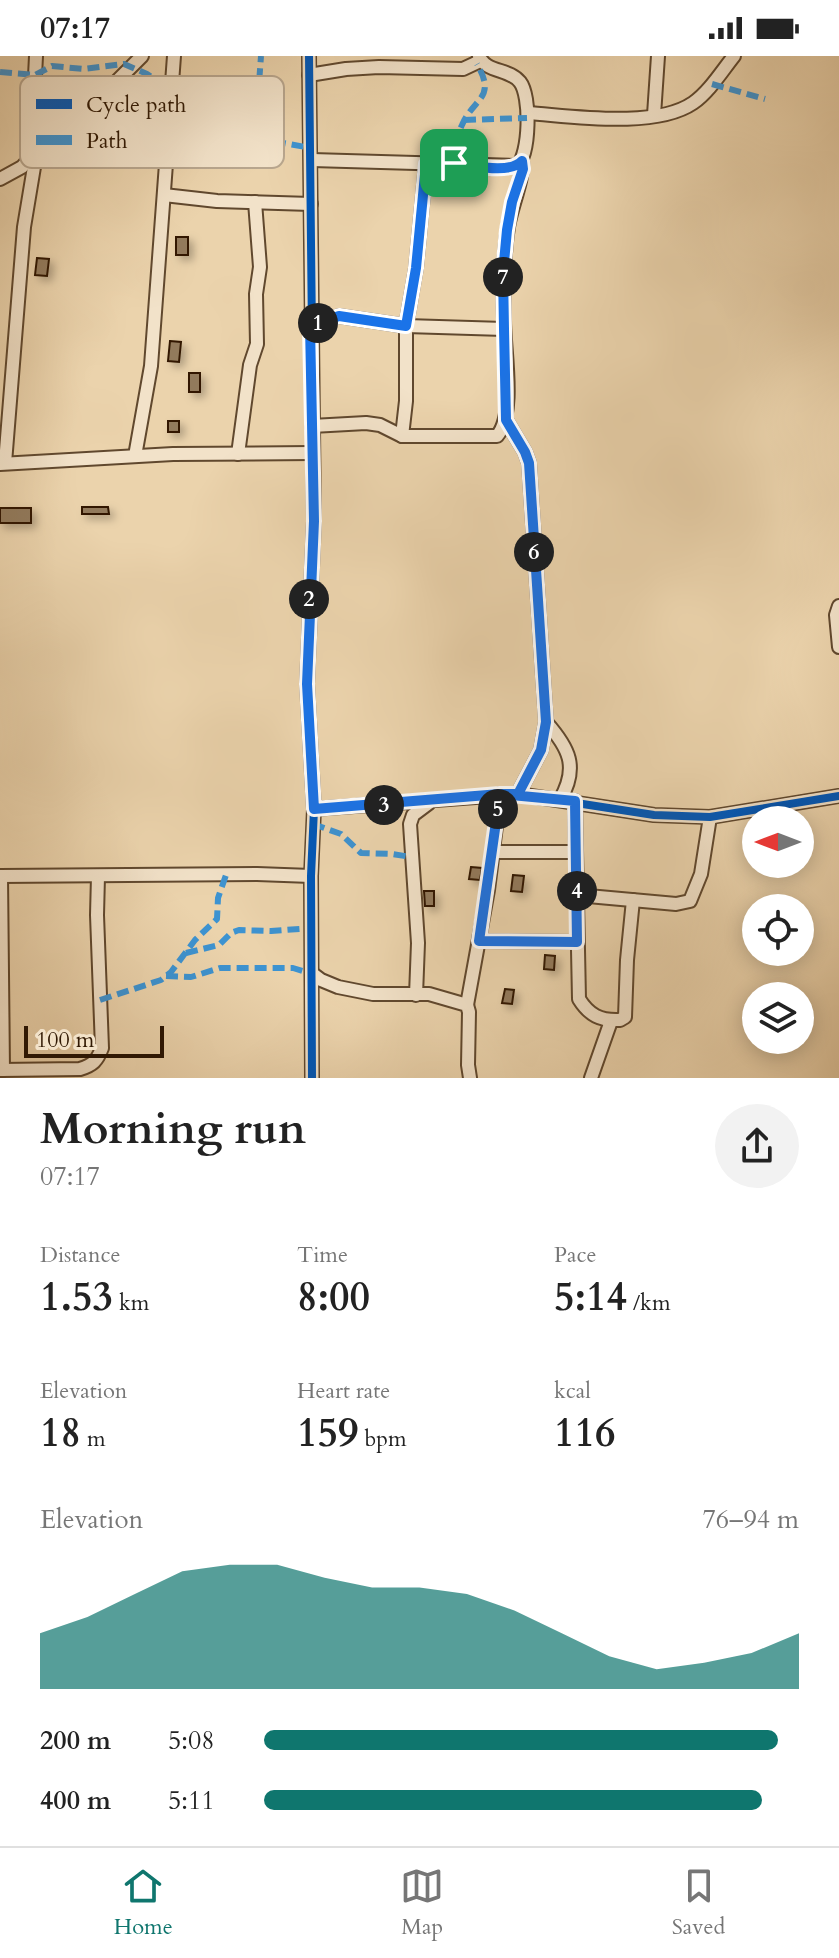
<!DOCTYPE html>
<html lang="en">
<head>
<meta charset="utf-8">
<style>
  :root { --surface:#fff; --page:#f2f2f2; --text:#222; --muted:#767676; --line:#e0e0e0; --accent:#0f766e }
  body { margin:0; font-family:Cardo,serif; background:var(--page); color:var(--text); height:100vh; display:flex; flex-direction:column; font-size:30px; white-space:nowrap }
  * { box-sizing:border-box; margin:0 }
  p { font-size:26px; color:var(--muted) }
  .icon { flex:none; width:44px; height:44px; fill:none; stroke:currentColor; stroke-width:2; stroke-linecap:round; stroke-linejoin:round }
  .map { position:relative; height:1022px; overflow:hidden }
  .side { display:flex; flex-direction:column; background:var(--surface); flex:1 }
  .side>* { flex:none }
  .needle { width:52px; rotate:270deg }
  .fabs { position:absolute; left:742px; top:750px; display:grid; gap:16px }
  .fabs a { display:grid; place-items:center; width:72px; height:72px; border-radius:50%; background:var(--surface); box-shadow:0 4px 20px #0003; font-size:40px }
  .scale { position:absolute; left:24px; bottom:20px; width:140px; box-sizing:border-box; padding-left:8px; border:4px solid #311904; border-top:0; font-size:22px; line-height:28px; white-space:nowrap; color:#311904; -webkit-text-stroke:6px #f2e2c9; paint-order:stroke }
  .pin { position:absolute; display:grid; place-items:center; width:68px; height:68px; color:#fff; margin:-34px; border-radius:16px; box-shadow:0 4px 12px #0006 }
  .km { position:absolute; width:40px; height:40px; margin:-20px; border-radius:50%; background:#222; color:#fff; font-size:22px; line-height:40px; text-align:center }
  .round { display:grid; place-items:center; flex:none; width:84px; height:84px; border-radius:42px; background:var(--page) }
  .summary { display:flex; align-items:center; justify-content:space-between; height:136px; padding:0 40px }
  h1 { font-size:44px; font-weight:600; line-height:60px }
  .stats { display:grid; grid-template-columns:repeat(3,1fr); gap:12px; height:136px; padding:8px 40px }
  .stats div { display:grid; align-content:center }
  .stats b { font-size:40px; font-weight:600 }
  .stats small { font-size:22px; font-weight:400 }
  .stats p { font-size:22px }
  .chart { height:224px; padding:16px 40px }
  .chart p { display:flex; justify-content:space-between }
  .chart svg { width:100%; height:144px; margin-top:8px; fill:var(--accent); opacity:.7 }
  ul { padding:0 40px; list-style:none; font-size:26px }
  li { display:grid; grid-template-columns:128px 96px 1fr; align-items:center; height:60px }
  li i { height:20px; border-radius:10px; background:var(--accent) }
  .status { display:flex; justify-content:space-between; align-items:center; height:56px; padding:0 40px; background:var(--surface); direction:ltr }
  .status svg { height:22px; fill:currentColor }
  .dock { display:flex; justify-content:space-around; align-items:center; height:112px; border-top:2px solid var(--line); background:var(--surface); font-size:22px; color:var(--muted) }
  .dock a { display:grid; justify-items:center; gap:4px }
  .dock .current { color:var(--accent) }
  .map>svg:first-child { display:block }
  .building { fill:#927a5b; stroke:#311904; stroke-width:2; filter:url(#shadow) }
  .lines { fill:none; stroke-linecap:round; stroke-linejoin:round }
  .minor-casing { stroke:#60482e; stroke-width:16 }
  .minor { stroke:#f2e2c9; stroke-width:12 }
  .quiet { stroke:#3d93d1; stroke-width:6; stroke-dasharray:12 6; stroke-linecap:butt }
  .cycleway-casing { stroke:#f2e2c9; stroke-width:13 }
  .cycleway { stroke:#0057b8; stroke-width:8 }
  .route-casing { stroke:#fff; stroke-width:16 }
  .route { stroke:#1a73e8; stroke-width:10 }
  .key { fill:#f2e2c9; stroke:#b8a68e; stroke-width:2 }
  .key-label { font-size:22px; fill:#311904 }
</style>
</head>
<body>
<div class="status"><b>07:17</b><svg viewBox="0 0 49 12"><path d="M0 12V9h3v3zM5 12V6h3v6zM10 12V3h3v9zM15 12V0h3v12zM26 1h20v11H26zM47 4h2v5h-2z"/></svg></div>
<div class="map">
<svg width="839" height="1022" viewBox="0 0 839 1022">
  <defs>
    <filter id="shadow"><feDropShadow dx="4.5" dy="4.5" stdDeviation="4" flood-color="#0004"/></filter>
  </defs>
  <rect width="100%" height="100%" fill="#ebd3ac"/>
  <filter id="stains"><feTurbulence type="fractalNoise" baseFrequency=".0025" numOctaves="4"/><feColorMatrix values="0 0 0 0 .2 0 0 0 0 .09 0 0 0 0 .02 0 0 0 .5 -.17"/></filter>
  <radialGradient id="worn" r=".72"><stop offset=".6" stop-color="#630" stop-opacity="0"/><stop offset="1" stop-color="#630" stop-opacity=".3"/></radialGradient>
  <g class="building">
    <rect x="176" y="181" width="12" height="18"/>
    <polygon points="37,202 49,203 47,220 35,219"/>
    <polygon points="170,285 181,286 179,306 168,305"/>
    <rect x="189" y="317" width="11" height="19"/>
    <rect x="168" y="365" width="11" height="11"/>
    <polygon points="82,451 108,451 109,458 82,458"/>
    <rect x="0" y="452" width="31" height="15"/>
    <polygon points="471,811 482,812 480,824 469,823"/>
    <polygon points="513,819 524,820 522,836 511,835"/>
    <polygon points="424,835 434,835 434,850 425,850"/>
    <polygon points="545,899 555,900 554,914 544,913"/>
    <polygon points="505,933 514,934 512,948 502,947"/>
  </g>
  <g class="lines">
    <g class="minor-casing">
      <g id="minor">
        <polyline points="309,0 314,465 307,628 314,753 311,820 312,1022"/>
        <polyline points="309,19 346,13 379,11 463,13 480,5"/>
        <path d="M528 57C572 60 655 73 693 47 709 36 722 15 734 0"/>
        <polyline points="654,59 658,0"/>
        <path d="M312 104 517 110C530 98 531 40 520 26 509 12 486 17 479 0"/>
        <polyline points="0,123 22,111 31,101 36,0"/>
        <polyline points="164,139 217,145 311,148"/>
        <polyline points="310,270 339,260 406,270 504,273"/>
        <polyline points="506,364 525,396 529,407 546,666 541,694 518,738"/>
        <path d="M312 370 366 367 380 369 402 380H497C516 358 504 294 504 264 503 233 503 202 508 171 511 152 524 122 522 105"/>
        <polyline points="402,380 406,345 406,270 416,212 426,108"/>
        <polyline points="238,398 250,309 257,288 256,238 260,211 255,146"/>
        <polyline points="135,400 151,310 174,0"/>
        <polyline points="5,407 24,171 34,111 43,90 54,76 77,55 103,39 142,0"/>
        <polyline points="0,408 173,398 313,397"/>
        <polyline points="839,550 836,559 839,591"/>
        <path d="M546 666C569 692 579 711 560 744"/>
        <path d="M575 745 579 943C589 959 600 965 620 964L625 961 627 904 633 844"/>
        <polyline points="314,753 518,738 654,759 710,761 839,740"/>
        <polyline points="493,796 576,796"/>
        <polyline points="0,820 257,818 311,820"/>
        <polyline points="1,820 3,1014"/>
        <polyline points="577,839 676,848 690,845 701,818 710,761"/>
        <polyline points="479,885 577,886"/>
        <polyline points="313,918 321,924 338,931 373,938 429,938 467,949 469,956 468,1009 470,1022"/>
        <polyline points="416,939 418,887 410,768 413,759 429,747"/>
        <polyline points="467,949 488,834 500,738"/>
        <path d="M0 1014 80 1013C93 1009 97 1005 102 992L97 859 98 820"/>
        <polyline points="591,1022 611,965"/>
      </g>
    </g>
    <use href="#minor" class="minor"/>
    <g class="quiet">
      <polyline points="0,16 35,19 52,10 84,13 124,8 147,18 172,35 215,72 244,93 262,95 283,87 311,92"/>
      <polyline points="712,28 765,43"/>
      <polyline points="464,64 527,62"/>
      <polyline points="254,96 261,0"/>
      <path d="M454 107C456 94 456 81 462 69 474 41 497 43 477 8"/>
      <polyline points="313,768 341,778 361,797 392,798 411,801"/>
      <polyline points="186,897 219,889 231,877 239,874 271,875 312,872"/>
      <polyline points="166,920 191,921 220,912 293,912 313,918"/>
      <polyline points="100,944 161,924 171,916 195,884 217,863 218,842 226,819"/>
    </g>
    <g class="cycleway-casing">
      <g id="cycleway">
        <polyline points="309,0 314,465 307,628 314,753 311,820 312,1022"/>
        <polyline points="314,753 518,738 654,759 710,761 839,740"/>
      </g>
    </g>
    <use href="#cycleway" class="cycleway"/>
  </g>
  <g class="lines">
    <g class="route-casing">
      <path id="route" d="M454 107 426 108 416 212 406 270 339 260 310 270 314 465 307 628 314 753 500 738 575 745 577 886 479 885 500 738H518L541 694 546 666 529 407 525 396 506 364 504 273 503 217 507 174 512 146 523 113 522 105C508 119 473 109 454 107"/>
    </g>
    <use href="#route" class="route"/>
  </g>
  <rect x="20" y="20" width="264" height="92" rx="12" class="key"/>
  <rect x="36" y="43" width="36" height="10" fill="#0057b8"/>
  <rect x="36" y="79" width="36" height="10" fill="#3d93d1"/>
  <g class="key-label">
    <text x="86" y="56">Cycle path</text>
    <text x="86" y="92">Path</text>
  </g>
  <rect width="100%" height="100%" filter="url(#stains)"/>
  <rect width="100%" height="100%" fill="url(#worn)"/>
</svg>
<div class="fabs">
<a><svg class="needle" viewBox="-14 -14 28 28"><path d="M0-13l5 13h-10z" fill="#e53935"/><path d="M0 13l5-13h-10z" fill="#767676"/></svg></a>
<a><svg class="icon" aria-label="locate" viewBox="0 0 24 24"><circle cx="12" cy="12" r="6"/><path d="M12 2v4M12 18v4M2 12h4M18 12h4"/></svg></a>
<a><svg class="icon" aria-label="layers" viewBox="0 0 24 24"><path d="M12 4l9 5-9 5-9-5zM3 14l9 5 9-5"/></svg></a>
</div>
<div class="scale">100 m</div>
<div class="pin" style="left:454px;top:107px;background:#1e9e55"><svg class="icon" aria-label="arrive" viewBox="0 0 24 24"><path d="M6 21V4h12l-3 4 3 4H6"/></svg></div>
<b class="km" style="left:318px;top:267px">1</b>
<b class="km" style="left:309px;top:543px">2</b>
<b class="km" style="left:384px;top:749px">3</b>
<b class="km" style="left:577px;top:835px">4</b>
<b class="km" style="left:498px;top:753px">5</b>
<b class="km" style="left:534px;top:496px">6</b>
<b class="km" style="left:503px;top:221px">7</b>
</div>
<section class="side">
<div class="summary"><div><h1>Morning run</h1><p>07:17</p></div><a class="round"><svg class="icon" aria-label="share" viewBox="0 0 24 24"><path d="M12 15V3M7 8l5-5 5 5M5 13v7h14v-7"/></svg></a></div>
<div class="stats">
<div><p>Distance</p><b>1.53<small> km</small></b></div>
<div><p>Time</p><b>8:00</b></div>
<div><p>Pace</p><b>5:14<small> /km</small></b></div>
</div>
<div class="stats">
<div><p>Elevation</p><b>18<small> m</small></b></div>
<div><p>Heart rate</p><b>159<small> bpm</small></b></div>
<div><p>kcal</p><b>116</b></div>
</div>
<div class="chart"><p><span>Elevation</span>76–94 m</p>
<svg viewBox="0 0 160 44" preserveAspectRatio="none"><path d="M0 44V27L10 22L20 15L30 8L40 6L50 6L60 10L70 13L80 13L90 15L100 20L110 27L120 34L130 38L140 36L150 33L160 27V44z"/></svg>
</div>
<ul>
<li><b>200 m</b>5:08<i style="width:96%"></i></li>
<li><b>400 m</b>5:11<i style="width:93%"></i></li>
</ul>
</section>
<nav class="dock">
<a class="current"><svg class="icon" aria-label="home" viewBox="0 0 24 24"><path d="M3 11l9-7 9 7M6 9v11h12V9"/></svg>Home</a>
<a><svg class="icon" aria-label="map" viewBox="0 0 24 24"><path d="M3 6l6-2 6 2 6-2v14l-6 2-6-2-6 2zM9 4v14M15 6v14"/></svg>Map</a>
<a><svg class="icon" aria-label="saved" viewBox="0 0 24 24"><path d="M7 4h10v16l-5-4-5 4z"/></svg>Saved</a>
</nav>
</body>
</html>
